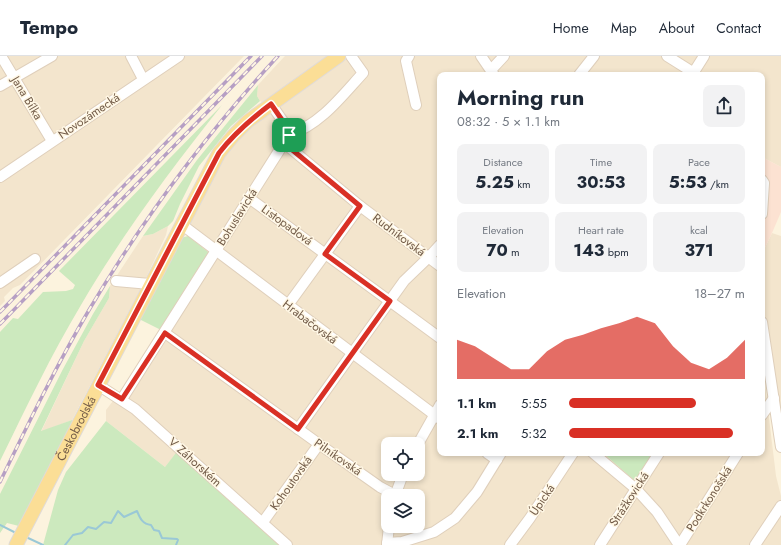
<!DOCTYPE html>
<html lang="en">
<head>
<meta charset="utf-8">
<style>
  :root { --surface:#fff; --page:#f2f2f3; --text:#1f2937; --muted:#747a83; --line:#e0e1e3; --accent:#d93025 }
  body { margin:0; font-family:Jost,sans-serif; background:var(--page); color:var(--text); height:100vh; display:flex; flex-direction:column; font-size:15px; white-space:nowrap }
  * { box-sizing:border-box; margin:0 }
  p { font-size:13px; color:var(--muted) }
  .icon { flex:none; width:22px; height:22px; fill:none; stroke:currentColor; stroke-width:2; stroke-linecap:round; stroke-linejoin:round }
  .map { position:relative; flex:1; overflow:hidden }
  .side { position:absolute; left:437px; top:16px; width:328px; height:384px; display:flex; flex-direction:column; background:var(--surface); border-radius:8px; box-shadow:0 2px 6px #0003 }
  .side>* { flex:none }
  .controls { position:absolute; left:381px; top:381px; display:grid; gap:8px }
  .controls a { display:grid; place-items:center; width:44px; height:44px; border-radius:8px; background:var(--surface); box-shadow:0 2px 6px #0003; font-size:20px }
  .pin { position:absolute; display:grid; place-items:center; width:34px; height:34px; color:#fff; margin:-17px; border-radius:8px; box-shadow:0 2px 6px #0006 }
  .round { display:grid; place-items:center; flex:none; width:42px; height:42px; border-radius:8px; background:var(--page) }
  .head { display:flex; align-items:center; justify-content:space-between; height:68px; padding:0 20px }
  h1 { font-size:22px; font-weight:700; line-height:30px }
  .metrics { display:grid; grid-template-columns:repeat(3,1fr); gap:6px; height:68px; padding:4px 20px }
  .metrics div { display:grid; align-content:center; border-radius:8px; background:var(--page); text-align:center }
  .metrics b { font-size:17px; font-weight:700 }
  .metrics small { font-size:11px; font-weight:400 }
  .metrics p { font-size:11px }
  .chart { height:112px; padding:8px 20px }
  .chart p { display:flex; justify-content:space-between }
  .chart svg { width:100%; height:72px; margin-top:4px; fill:var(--accent); opacity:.7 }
  ul { padding:0 20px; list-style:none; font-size:13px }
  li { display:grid; grid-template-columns:64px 48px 1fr; align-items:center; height:30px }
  li i { height:10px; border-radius:5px; background:var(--accent) }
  header { display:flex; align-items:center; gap:24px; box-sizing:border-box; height:56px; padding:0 20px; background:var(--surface); border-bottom:1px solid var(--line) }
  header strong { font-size:19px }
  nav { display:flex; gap:22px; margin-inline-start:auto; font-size:14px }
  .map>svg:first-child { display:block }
  .residential { fill:#f3e5cd; fill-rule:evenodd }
  .commercial { fill:#fce2d2 }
  .green { fill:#cce9be }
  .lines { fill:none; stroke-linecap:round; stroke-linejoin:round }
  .stream { stroke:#9ac8d6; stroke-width:2 }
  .minor-casing { stroke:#dfcfbb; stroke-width:12 }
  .major-casing { stroke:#e0dbd7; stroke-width:15 }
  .minor { stroke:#fff; stroke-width:10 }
  .major { stroke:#fbde96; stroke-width:13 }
  .rail-casing { stroke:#b69fc4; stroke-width:3.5 }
  .rail { stroke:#fff7e4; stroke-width:2; stroke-dasharray:6; stroke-linecap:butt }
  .route-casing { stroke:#fff; stroke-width:8 }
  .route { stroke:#d93025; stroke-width:5 }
  .labels { text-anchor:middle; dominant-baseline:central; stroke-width:3; stroke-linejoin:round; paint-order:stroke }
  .street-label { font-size:12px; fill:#715a47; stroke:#fff7e4 }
</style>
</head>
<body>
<header>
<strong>Tempo</strong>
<nav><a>Home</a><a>Map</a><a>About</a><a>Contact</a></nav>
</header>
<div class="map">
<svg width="781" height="489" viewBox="0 0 781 489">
  <rect width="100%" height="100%" fill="#fcf3de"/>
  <g class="residential">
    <polygon points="0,0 244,0 20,229 13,232 4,241 5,245 0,250"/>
    <polygon points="285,0 330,0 262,46 260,45 257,40 258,29"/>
    <path d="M346 0H781V111L762 101V19H440V195L435 200 440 204V397H603L635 425 653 397H762V304L776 420 781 440V489H282L179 394 165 411 106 365V354L123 332 161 274 188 180 182 175 220 103 237 81 259 62ZM388 388H418V418H388ZM388 440H418V470H388Z"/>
    <polygon points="168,170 166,179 144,226 72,364 41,376 84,285 109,242 110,230 143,180 153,178"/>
    <polygon points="772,177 781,180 781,360 762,243 762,198"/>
  </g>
  <polygon class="commercial" points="762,101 781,111 781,156 772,177 762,198"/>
  <g class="green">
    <polygon points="258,29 257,40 260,45 231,70 199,110 180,148 173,165 168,170 153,178 143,180 197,104"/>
    <path d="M222 49C171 113 122 179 81 249 51 299 26 352 0 405V276L13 262 18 263 43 236 66 235 73 233 75 229 59 215Z"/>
    <polygon points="188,180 208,196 208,198 161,274 139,263 181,182"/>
    <polygon points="110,230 109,242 84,285 41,375 72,364 72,371 19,470 7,467 0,477 0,438 63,313 93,258"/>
    <polygon points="106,365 165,411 179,393 282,489 43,489 58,434 66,416"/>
    <polygon points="603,397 653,397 635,425"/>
  </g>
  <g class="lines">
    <g class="stream">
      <polyline points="0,469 16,477"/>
      <polyline points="26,481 43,489"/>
      <path d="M65 489 73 479 82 477 88 471 96 473 104 466 111 467 118 455 124 461 137 455C140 462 142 468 151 469L154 474 159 475 162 482 177 483 178 484 176 489"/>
    </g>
    <g class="minor-casing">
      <g id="minor">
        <polyline points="1,0 52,85"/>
        <polyline points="131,0 143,23"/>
        <polyline points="409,0 406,5 416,49"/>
        <polyline points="481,0 494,19"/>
        <polyline points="667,0 694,17"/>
        <polyline points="491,14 504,0"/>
        <polyline points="579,19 594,0"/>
        <polyline points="692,19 704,0"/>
        <polyline points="0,30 52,0"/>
        <polyline points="271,48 289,74 289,79"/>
        <polyline points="284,87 360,150 440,210"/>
        <polyline points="0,121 179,0"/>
        <polyline points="762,124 764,127 762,158"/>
        <polyline points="249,142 440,282"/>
        <polyline points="181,168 440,363"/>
        <polyline points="116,225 150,228"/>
        <polyline points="0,227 35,203"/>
        <polyline points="288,249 360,150"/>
        <polyline points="762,266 781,391"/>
        <polyline points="165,277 319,388 380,431 395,439"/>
        <polyline points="98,329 135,353 287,489"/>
        <path d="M122 343 289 79C321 68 341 41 363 17L351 0"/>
        <polyline points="762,359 774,342"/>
        <polyline points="298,373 404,225 429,201 440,189"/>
        <polyline points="418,388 440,349"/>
        <polyline points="487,397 497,404"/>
        <polyline points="593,397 636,433 657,456 679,489"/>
        <polyline points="395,440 403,418"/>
        <polyline points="263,466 319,388"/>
        <polyline points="387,487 402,486 434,476 455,462 477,436 501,397"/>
        <polyline points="387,489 389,470"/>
        <polyline points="510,489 530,462 573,397"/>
        <polyline points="600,489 659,397"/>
        <polyline points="680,489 738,397"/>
        <polyline points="755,489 781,450"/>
      </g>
    </g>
    <g class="major-casing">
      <g id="major">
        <path id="s1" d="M16 489 219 97 233 80 248 65 339 0"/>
      </g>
    </g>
    <use href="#minor" class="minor"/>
    <use href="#major" class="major"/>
    <g class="rail-casing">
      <g id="rail">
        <polyline points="0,256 251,0"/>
        <polyline points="0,268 262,0"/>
        <path d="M0 426C28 368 56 310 89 254 143 163 206 78 278 0"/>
      </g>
    </g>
    <use href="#rail" class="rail"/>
  </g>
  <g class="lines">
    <g class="route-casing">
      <path id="route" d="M271 48 289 74V79L284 87 360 150 325 198 390 245 298 373 165 277 122 343 98 329 219 97C234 78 251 63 271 48Z"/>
    </g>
    <use href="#route" class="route"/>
  </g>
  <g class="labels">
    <g class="street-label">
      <text transform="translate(27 42) rotate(59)">Jana Bílka</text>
      <text transform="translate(89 60) rotate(-34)">Novozámecká</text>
      <text transform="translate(237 161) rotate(-58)">Bohuslavická</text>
      <text transform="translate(287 169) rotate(36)">Listopadová</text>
      <text transform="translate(399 179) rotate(37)">Rudníkovská</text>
      <text transform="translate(310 266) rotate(37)">Hrabačovská</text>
      <text stroke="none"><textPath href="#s1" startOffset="131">Českobrodská</textPath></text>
      <text transform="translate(338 401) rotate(35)">Pilníkovská</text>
      <text transform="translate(195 406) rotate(42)">V Záhorském</text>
      <text transform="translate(291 427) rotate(-55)">Kohoutovská</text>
      <text transform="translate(629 443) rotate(-57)">Strážkovická</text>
      <text transform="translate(709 443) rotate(-58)">Podkrkonošská</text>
      <text transform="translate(542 444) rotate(-56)">Úpická</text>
    </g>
  </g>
</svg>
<div class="controls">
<a><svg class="icon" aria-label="locate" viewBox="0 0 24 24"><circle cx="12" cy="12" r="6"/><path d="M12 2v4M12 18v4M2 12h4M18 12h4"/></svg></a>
<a><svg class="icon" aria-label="layers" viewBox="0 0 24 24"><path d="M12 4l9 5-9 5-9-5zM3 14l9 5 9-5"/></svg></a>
</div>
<div class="pin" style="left:289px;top:79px;background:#1e9e55"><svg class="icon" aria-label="arrive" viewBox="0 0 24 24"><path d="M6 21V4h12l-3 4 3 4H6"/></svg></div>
<section class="side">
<div class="head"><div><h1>Morning run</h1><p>08:32 · 5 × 1.1 km</p></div><a class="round"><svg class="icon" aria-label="share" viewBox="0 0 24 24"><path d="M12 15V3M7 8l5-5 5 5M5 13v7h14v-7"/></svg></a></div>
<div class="metrics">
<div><p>Distance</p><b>5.25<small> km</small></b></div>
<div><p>Time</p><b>30:53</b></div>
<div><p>Pace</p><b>5:53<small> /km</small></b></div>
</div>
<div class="metrics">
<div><p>Elevation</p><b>70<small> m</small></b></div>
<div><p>Heart rate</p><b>143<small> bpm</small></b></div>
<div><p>kcal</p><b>371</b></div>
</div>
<div class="chart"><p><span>Elevation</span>18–27 m</p>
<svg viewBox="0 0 160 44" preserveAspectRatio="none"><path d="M0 44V20L10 24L20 31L30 38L40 38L50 27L60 20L70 17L80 13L90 10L100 6L110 10L120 24L130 34L140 38L150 31L160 20V44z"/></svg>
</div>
<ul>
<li><b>1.1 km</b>5:55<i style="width:72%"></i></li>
<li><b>2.1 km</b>5:32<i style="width:93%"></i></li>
</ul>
</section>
</div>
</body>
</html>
